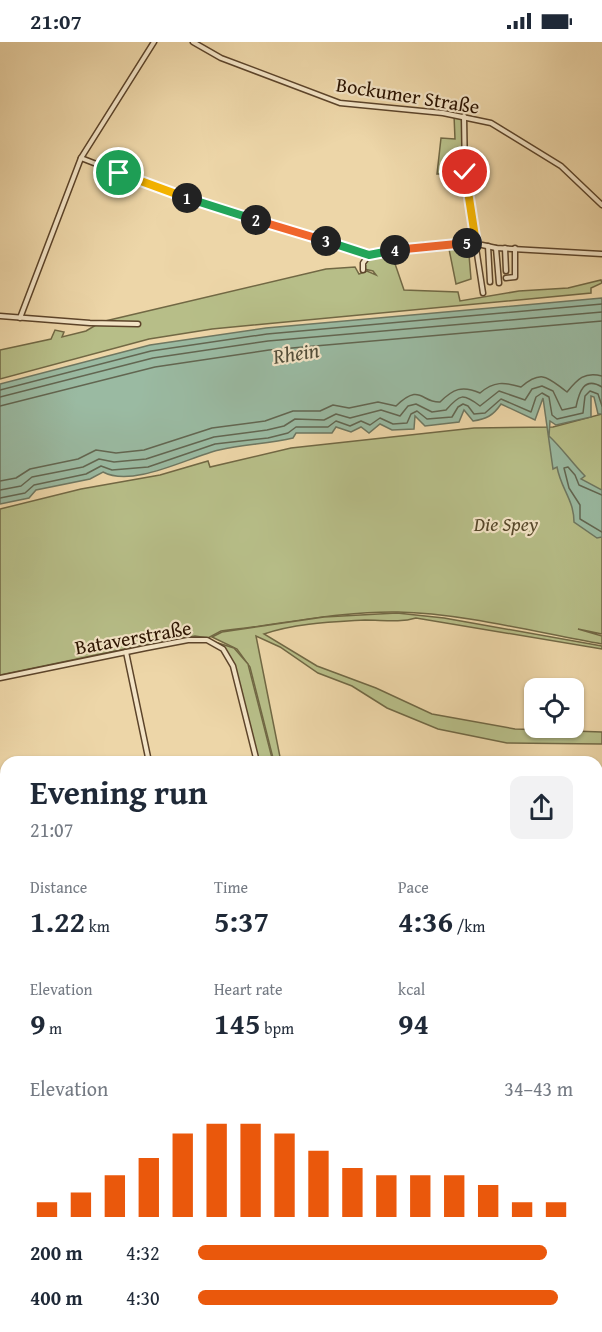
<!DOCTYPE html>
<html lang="en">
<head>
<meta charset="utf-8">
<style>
  :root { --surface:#fff; --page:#f2f2f3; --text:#1f2937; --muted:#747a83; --accent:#ea580c }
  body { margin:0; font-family:"Gentium Book Plus",serif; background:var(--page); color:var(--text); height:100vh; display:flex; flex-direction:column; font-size:22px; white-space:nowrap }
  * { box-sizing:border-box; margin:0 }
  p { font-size:20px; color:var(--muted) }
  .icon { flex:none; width:33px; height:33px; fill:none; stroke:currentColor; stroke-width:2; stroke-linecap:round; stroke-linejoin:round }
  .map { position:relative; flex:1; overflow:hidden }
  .sheet { position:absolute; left:0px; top:714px; width:603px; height:576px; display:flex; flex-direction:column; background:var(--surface); border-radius:18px 18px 0 0; box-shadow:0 2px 4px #0004 }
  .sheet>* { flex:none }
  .fabs { position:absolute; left:524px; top:636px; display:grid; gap:12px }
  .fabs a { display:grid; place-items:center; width:60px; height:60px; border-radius:12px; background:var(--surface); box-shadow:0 2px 4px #0004; font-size:30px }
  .pin { position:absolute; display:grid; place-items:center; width:51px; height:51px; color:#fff; margin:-26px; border:3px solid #fff; border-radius:50%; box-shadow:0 2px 6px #0007 }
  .km { position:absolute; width:30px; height:30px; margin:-15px; border-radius:50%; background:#222; color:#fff; font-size:16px; line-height:30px; text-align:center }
  .round { display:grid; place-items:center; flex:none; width:63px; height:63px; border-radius:12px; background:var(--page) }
  .summary { display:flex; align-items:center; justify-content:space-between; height:102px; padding:0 30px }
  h1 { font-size:33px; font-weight:700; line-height:45px }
  .metrics { display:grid; grid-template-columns:repeat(3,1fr); gap:9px; height:102px; padding:6px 30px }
  .metrics div { display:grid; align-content:center }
  .metrics b { font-size:30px; font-weight:700 }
  .metrics small { font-size:16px; font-weight:400 }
  .metrics p { font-size:16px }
  .chart { height:168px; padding:12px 30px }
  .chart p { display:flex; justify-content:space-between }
  .chart svg { width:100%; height:108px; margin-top:6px; stroke:var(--accent); stroke-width:6 }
  ul { padding:0 30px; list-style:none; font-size:20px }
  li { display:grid; grid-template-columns:96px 72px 1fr; align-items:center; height:45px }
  li i { height:15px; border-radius:8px; background:var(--accent) }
  .status { display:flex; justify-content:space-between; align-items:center; height:42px; padding:0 30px; background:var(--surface); direction:ltr }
  .status svg { height:16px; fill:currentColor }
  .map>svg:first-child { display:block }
  .green { fill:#b7be88; stroke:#716844; stroke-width:1.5 }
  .water { fill:#9abaa2; stroke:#6e7761; stroke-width:1.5 }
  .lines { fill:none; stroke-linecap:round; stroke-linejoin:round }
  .shore { stroke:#626651; stroke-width:1.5 }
  .minor-casing { stroke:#5c442a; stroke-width:7 }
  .minor { stroke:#f3e4c6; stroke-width:4 }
  .split-1-casing { stroke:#fff; stroke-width:12 }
  .split-2-casing { stroke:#fff; stroke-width:12 }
  .split-3-casing { stroke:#fff; stroke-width:12 }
  .split-4-casing { stroke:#fff; stroke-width:12 }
  .split-5-casing { stroke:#fff; stroke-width:12 }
  .split-6-casing { stroke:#fff; stroke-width:12 }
  .split-1 { stroke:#f5b400; stroke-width:8 }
  .split-2 { stroke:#22a559; stroke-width:8 }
  .split-3 { stroke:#f0652b; stroke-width:8 }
  .split-4 { stroke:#22a559; stroke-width:8 }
  .split-5 { stroke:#f0652b; stroke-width:8 }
  .split-6 { stroke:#f5b400; stroke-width:8 }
  .labels { text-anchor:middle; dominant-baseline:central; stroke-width:4.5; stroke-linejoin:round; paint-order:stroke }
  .street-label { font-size:20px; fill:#2b1300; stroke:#f3e4c6 }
  .park-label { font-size:20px; font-style:italic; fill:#554629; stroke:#f3e4c6 }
  .water-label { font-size:21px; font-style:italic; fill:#524d39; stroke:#f3e4c6 }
</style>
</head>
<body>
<div class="status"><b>21:07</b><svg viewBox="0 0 49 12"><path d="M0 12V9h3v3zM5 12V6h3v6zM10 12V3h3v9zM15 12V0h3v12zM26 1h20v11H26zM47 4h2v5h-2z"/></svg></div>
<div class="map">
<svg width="602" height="1290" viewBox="0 0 602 1290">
  <rect width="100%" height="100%" fill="#edd6a8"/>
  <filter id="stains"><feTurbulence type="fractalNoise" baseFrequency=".00333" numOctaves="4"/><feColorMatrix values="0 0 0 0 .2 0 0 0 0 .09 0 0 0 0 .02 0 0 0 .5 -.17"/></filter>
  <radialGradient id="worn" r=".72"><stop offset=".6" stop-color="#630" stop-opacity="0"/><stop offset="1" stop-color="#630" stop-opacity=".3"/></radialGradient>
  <g class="green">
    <polygon points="454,73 462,75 464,132 437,132 441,96 455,97"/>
    <polygon points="468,201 471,237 456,242 448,202"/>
    <path d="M391 210 404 248 458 250 460 259 519 249 568 246 601 238 602 241 591 246V251L212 287 149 297 0 337V308L51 297 55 288 64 290 62 295 86 289 101 280 326 227 355 225 359 232 367 229 376 233 373 229 364 227C367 212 378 213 391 210Z"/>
    <path d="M602 372V592L578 587 602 594V602C539 591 461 571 398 570 338 569 280 583 221 589L208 596 195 594 146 603 144 599V603L0 633V467L81 447 160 433 208 419 210 425 291 406 474 386 553 385Z"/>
    <path d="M397 571 444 576 602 604V607L416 576C399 581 383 578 365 578 332 580 296 581 264 592L317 624 376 646 432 672 515 687 602 690V702L507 701 438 687 387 666 352 644 318 631 280 605 256 594 281 720H274L250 625 237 607 212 595 222 590 324 575Z"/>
    <polygon points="218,601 234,606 248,622 273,720 259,720 233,620"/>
    <polygon points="6,1159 6,1284 113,1284 115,1290 0,1290 0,1161"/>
  </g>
  <g class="water">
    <path d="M602 256V372H598L594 355 591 354V375L556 383 550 379 549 394C562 406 572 421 585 434L581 437 602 448V495L597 496 574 480C574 458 561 447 557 425L553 427 543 356 535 378 501 362C493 374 486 377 473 379L464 368 459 380 425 384 415 374 414 387 392 388 380 382 369 391 361 385 351 390 336 385 332 391H296L293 396C269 402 244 402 219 408 189 415 133 446 103 430L90 437 36 448 29 456 0 462V342L150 303 266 286Z"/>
    <polygon points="0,810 6,811 6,948 0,948"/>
  </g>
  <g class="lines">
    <g class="shore">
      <polyline points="0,348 151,309 267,292 602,262"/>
      <polyline points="0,355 153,316 268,299 602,270"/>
      <polyline points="0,364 155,325 269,308 602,279"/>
      <path d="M0 439 16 436 30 427 78 417 96 408 116 411 144 408 212 386 265 379 293 369H320L333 363 349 366 378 360 396 364C421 340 421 361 440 360 453 347 462 343 480 351 494 339 504 340 521 345 543 326 549 337 567 350 577 338 584 329 602 334"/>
      <path d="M0 448 21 444 32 435 83 425 99 417 114 420 146 417 214 395 267 388 284 384 295 377 324 378 336 372 350 376 381 368 400 374 408 364 416 362 432 370 446 368C460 352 463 351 480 364L499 349 525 358 532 347 542 344 553 349 562 368 576 365C579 350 584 334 602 345"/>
      <polyline points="602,453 579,443 575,433 568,425 564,426 569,446 580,463 580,477 602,490"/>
      <polyline points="0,456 25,451 34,443 86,432 101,424 112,428 148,425 215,402 268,396 288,391 296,385 328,385 336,379 350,384 361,379 370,383 380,376 393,382 407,381 411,372 417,369 427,377 452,375 458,365 463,362 468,364 474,372 485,371 501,357 531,370 536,355 542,351 549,355 552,373 557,377 583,371 585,354 590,349 598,352 602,364"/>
    </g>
    <g class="minor-casing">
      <g id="minor">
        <polyline points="193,0 221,16 340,61 443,71 491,81 561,124 602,163"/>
        <polyline points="464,74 465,134 483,251"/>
        <polyline points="81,116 176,153 369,213"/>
        <polyline points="488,204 490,240"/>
        <polyline points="496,206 499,241"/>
        <polyline points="505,206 506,229"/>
        <polyline points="363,228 363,221 369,213 425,203 473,201 496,206 602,212"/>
        <polyline points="506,236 515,235 515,206"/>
        <polyline points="0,274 90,281 138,282"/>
        <polyline points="20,276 81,116 154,0"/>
        <polyline points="126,610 149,720"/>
        <polyline points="0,636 146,606 188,598 207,598 223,607 233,624 257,720"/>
        <polyline points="597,824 602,824"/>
        <polyline points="0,1152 6,1150"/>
      </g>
    </g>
    <use href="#minor" class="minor"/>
  </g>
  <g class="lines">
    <g class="split-1-casing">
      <polyline id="split-1" points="119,131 187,156"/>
    </g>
    <g class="split-2-casing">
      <polyline id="split-2" points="187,156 256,178"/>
    </g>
    <g class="split-3-casing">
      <polyline id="split-3" points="256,178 326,199"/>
    </g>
    <g class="split-4-casing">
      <polyline id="split-4" points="326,199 369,213 395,208"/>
    </g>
    <g class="split-5-casing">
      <polyline id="split-5" points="395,208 467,201"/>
    </g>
    <g class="split-6-casing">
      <polyline id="split-6" points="465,130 476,201 467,201"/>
    </g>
    <use href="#split-1" class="split-1"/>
    <use href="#split-2" class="split-2"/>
    <use href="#split-3" class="split-3"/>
    <use href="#split-4" class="split-4"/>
    <use href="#split-5" class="split-5"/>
    <use href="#split-6" class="split-6"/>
  </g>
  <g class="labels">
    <g class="street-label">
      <text transform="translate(408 53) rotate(9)">Bockumer Straße</text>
      <text transform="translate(133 595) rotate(-10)">Bataverstraße</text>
    </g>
    <g class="park-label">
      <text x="506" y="481">Die Spey</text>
    </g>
    <g class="water-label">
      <text transform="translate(296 311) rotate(-9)">Rhein</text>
    </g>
  </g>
  <rect width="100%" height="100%" filter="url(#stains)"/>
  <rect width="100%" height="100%" fill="url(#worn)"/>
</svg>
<div class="fabs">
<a><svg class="icon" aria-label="locate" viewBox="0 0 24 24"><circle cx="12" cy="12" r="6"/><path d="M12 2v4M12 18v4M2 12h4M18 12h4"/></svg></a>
</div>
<div class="pin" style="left:119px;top:131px;background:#1e9e55"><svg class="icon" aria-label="arrive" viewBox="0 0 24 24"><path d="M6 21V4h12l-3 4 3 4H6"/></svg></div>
<div class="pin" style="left:465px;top:130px;background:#d93025"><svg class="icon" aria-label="check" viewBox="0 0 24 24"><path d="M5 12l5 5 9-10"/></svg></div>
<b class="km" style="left:187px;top:156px">1</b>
<b class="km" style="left:256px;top:178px">2</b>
<b class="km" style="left:326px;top:199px">3</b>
<b class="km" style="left:395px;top:208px">4</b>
<b class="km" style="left:467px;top:201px">5</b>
<section class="sheet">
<div class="summary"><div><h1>Evening run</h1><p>21:07</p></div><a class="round"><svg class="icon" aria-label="share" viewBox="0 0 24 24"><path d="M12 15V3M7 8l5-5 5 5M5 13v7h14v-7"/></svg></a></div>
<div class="metrics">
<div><p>Distance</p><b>1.22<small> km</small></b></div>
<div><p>Time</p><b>5:37</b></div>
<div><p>Pace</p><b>4:36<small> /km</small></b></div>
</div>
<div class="metrics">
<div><p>Elevation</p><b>9<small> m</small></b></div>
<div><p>Heart rate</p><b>145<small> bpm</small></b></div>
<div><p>kcal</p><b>94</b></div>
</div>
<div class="chart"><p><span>Elevation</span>34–43 m</p>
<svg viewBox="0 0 160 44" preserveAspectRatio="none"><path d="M5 44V38M15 44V34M25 44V27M35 44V20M45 44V10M55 44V6M65 44V6M75 44V10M85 44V17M95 44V24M105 44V27M115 44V27M125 44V27M135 44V31M145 44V38M155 44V38"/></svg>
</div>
<ul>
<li><b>200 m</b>4:32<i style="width:93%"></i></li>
<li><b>400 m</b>4:30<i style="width:96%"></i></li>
</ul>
</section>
</div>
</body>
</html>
